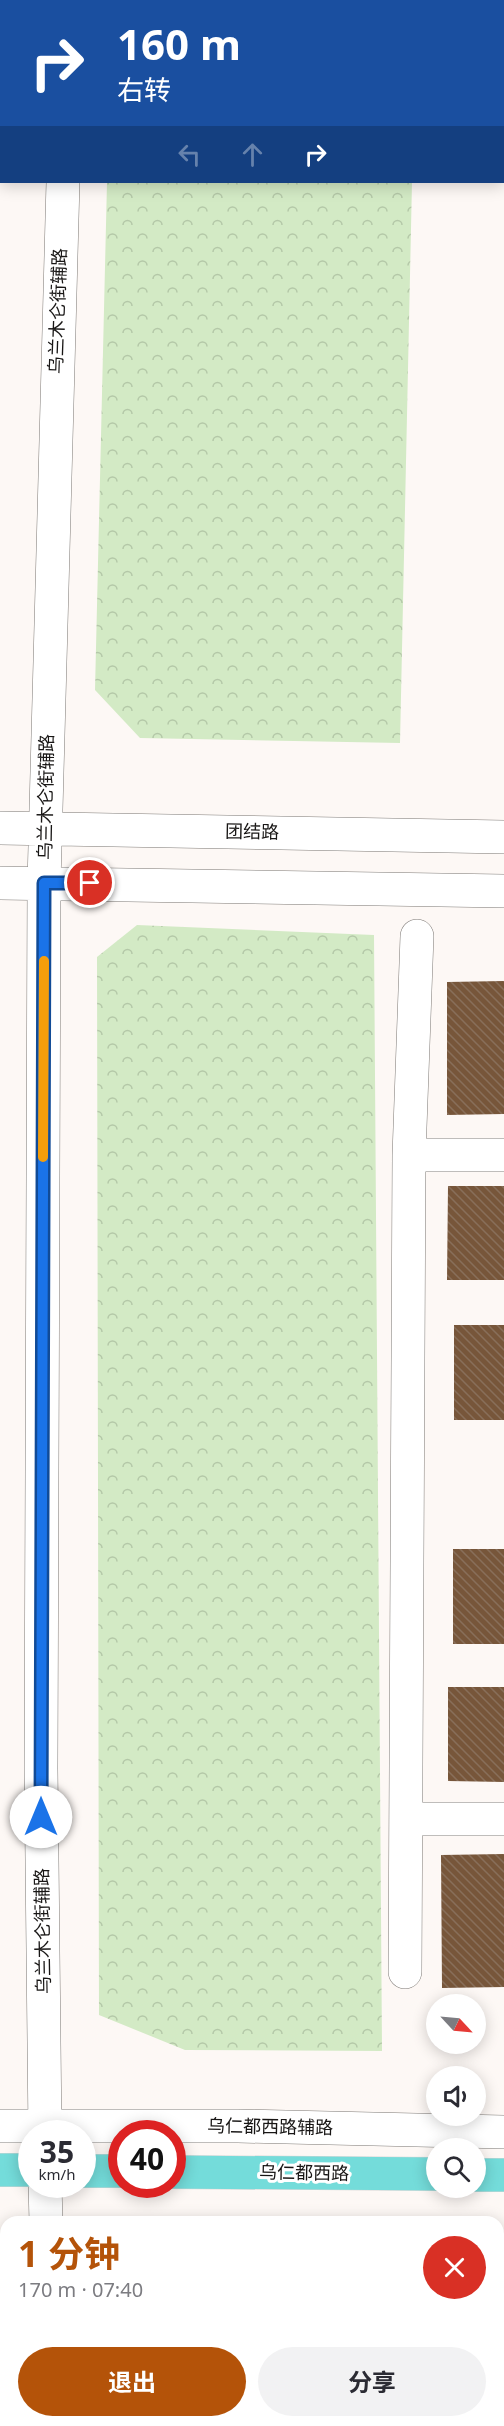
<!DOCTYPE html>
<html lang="zh">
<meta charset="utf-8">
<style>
body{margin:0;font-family:"Noto Sans","Noto Sans SC",sans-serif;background:#f2f2f3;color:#2b2b33;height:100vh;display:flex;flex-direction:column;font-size:22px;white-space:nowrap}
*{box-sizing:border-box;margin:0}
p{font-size:20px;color:#7c7c81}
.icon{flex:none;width:33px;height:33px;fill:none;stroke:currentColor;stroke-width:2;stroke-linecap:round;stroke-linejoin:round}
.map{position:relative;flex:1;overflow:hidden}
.details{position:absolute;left:0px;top:2216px;width:504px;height:212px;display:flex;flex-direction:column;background:#fff;border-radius:18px 18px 0 0;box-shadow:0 3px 15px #0003}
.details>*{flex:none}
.top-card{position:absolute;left:0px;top:0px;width:504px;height:183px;box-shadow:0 3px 15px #0003;background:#1a4fa0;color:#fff;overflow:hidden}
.needle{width:39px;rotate:116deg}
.buttons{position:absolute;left:426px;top:1994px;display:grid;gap:12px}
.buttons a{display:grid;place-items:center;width:60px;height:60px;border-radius:50%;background:#fff;box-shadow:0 3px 15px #0003;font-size:30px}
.speed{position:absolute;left:18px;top:2120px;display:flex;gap:12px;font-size:30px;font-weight:700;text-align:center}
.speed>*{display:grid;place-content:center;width:78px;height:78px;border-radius:50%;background:#fff;box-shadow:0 3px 15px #0003;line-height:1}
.speed small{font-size:15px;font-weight:400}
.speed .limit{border:9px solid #d22;background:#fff;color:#111}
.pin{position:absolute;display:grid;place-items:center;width:51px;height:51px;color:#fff;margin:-26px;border:3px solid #fff;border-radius:50%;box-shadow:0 2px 6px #0007}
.me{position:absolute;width:66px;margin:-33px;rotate:0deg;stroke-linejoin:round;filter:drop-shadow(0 0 4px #0008)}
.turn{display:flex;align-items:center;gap:21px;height:126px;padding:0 18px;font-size:27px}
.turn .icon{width:78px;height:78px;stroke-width:2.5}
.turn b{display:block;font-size:42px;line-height:51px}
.lanes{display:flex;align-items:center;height:57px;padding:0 18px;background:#0003;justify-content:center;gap:30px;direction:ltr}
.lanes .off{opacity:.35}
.round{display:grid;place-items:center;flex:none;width:63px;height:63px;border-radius:32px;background:#f2f2f3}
.overview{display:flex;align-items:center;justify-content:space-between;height:102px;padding:0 18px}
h1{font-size:36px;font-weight:700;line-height:45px;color:#b45309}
.cta{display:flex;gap:12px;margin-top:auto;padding:12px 18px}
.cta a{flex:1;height:69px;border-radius:36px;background:#b45309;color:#fff;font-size:24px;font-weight:700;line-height:69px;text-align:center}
.cta a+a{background:#f2f2f3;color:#2b2b33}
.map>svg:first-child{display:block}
.park{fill:url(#park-crowns)}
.building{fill:url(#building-back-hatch)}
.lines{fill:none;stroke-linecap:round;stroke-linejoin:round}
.minor-casing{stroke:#7e7a76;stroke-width:34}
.major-casing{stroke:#d5d5d5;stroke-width:34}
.minor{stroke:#fff;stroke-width:33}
.major{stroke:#74dcda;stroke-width:33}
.route-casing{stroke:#114b97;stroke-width:15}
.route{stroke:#1a73e8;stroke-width:10}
.slow{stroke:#f59e0b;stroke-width:10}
.labels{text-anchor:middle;stroke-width:6;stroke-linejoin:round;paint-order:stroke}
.street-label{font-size:18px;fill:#181615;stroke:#fff}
</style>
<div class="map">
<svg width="504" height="2426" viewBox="0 0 504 2426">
<defs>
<pattern id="park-crowns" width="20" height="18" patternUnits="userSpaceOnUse" patternTransform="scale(1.5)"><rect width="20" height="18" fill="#d3eac5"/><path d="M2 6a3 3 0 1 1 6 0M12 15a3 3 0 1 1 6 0" fill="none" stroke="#b4c8a8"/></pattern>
<pattern id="building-back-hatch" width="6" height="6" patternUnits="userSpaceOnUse" patternTransform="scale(1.5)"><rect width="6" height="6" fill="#77563a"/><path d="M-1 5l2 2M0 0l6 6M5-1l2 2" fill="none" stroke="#886f5a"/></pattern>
</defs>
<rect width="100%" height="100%" fill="#fdf8f5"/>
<path class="park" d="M112,0H415L112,2Z
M107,182H412L400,743L140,738L95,690Z
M137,925L374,935L382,2051L185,2050L99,2015L97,957Z"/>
<path class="building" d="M504,981V1114L447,1115V982Z
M448,1186H504V1280H447Z
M454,1325H504V1420H454Z
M453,1549H504V1644H453Z
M448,1687H504V1782L448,1781Z
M504,1854V1987L442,1988L441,1855Z"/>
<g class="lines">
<defs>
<path id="minor" d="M66,2V0
M0,828L504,837
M0,883L504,891
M409,1155H504
M406,1819H504
M405,1972L409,1155L417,936
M0,2126H238L504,2132
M45,2133L41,1769L44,883L63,182
M45,2184L46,2222
M498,2378L504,2377
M0,2384H6
M45,2426L46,2421"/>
<path id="major" d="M0,2170H32
M82,2171H122
M172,2172L436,2174
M476,2175H504
M498,2326L504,2325
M0,2333H6"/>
</defs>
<use href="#minor" class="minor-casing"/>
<use href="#major" class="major-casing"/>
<use href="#minor" class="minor"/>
<use href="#major" class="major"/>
</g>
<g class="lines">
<defs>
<path id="route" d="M41,1817L44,883H90"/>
</defs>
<use href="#route" class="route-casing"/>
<use href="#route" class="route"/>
<path class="slow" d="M43,1157L44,961"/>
</g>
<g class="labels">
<g class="street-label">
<text transform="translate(58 311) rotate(-88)" y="6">乌兰木仑街辅路</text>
<text transform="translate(46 797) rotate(-89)" y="6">乌兰木仑街辅路</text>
<text transform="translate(252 832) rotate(1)" y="6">团结路</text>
<text transform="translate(43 1931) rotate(-91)" y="6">乌兰木仑街辅路</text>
<text transform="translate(270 2127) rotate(1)" y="6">乌仁都西路辅路</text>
<text transform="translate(304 2173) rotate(1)" y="6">乌仁都西路</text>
</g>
</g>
</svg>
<div class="buttons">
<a><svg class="needle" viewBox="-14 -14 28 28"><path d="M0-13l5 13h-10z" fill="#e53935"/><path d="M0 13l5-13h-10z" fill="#7c7c81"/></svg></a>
<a><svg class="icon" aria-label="sound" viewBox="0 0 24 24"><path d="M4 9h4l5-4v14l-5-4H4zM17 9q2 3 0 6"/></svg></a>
<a><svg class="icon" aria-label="search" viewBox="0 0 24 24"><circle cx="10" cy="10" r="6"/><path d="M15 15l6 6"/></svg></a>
</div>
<div class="speed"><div>35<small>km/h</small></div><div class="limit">40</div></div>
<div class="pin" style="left:90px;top:883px;background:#d93025"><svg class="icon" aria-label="arrive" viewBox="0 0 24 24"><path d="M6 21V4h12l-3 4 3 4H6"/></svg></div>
<svg class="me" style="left:41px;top:1817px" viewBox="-20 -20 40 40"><circle r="19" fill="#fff"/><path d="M0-13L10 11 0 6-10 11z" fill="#1a73e8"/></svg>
<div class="top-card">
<div class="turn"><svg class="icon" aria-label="right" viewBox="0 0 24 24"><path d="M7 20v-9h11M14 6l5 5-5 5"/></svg><div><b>160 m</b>右转</div></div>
<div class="lanes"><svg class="icon off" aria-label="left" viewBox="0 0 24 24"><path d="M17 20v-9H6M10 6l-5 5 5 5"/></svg><svg class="icon off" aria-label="ahead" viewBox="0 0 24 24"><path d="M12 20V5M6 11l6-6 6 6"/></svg><svg class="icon" aria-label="right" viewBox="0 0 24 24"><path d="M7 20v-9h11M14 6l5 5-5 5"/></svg></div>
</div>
<section class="details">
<div class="overview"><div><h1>1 分钟</h1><p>170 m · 07:40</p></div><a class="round" style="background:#d93025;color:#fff"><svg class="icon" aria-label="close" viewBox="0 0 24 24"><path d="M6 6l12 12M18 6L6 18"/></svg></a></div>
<div class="cta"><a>退出</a><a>分享</a></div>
</section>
</div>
